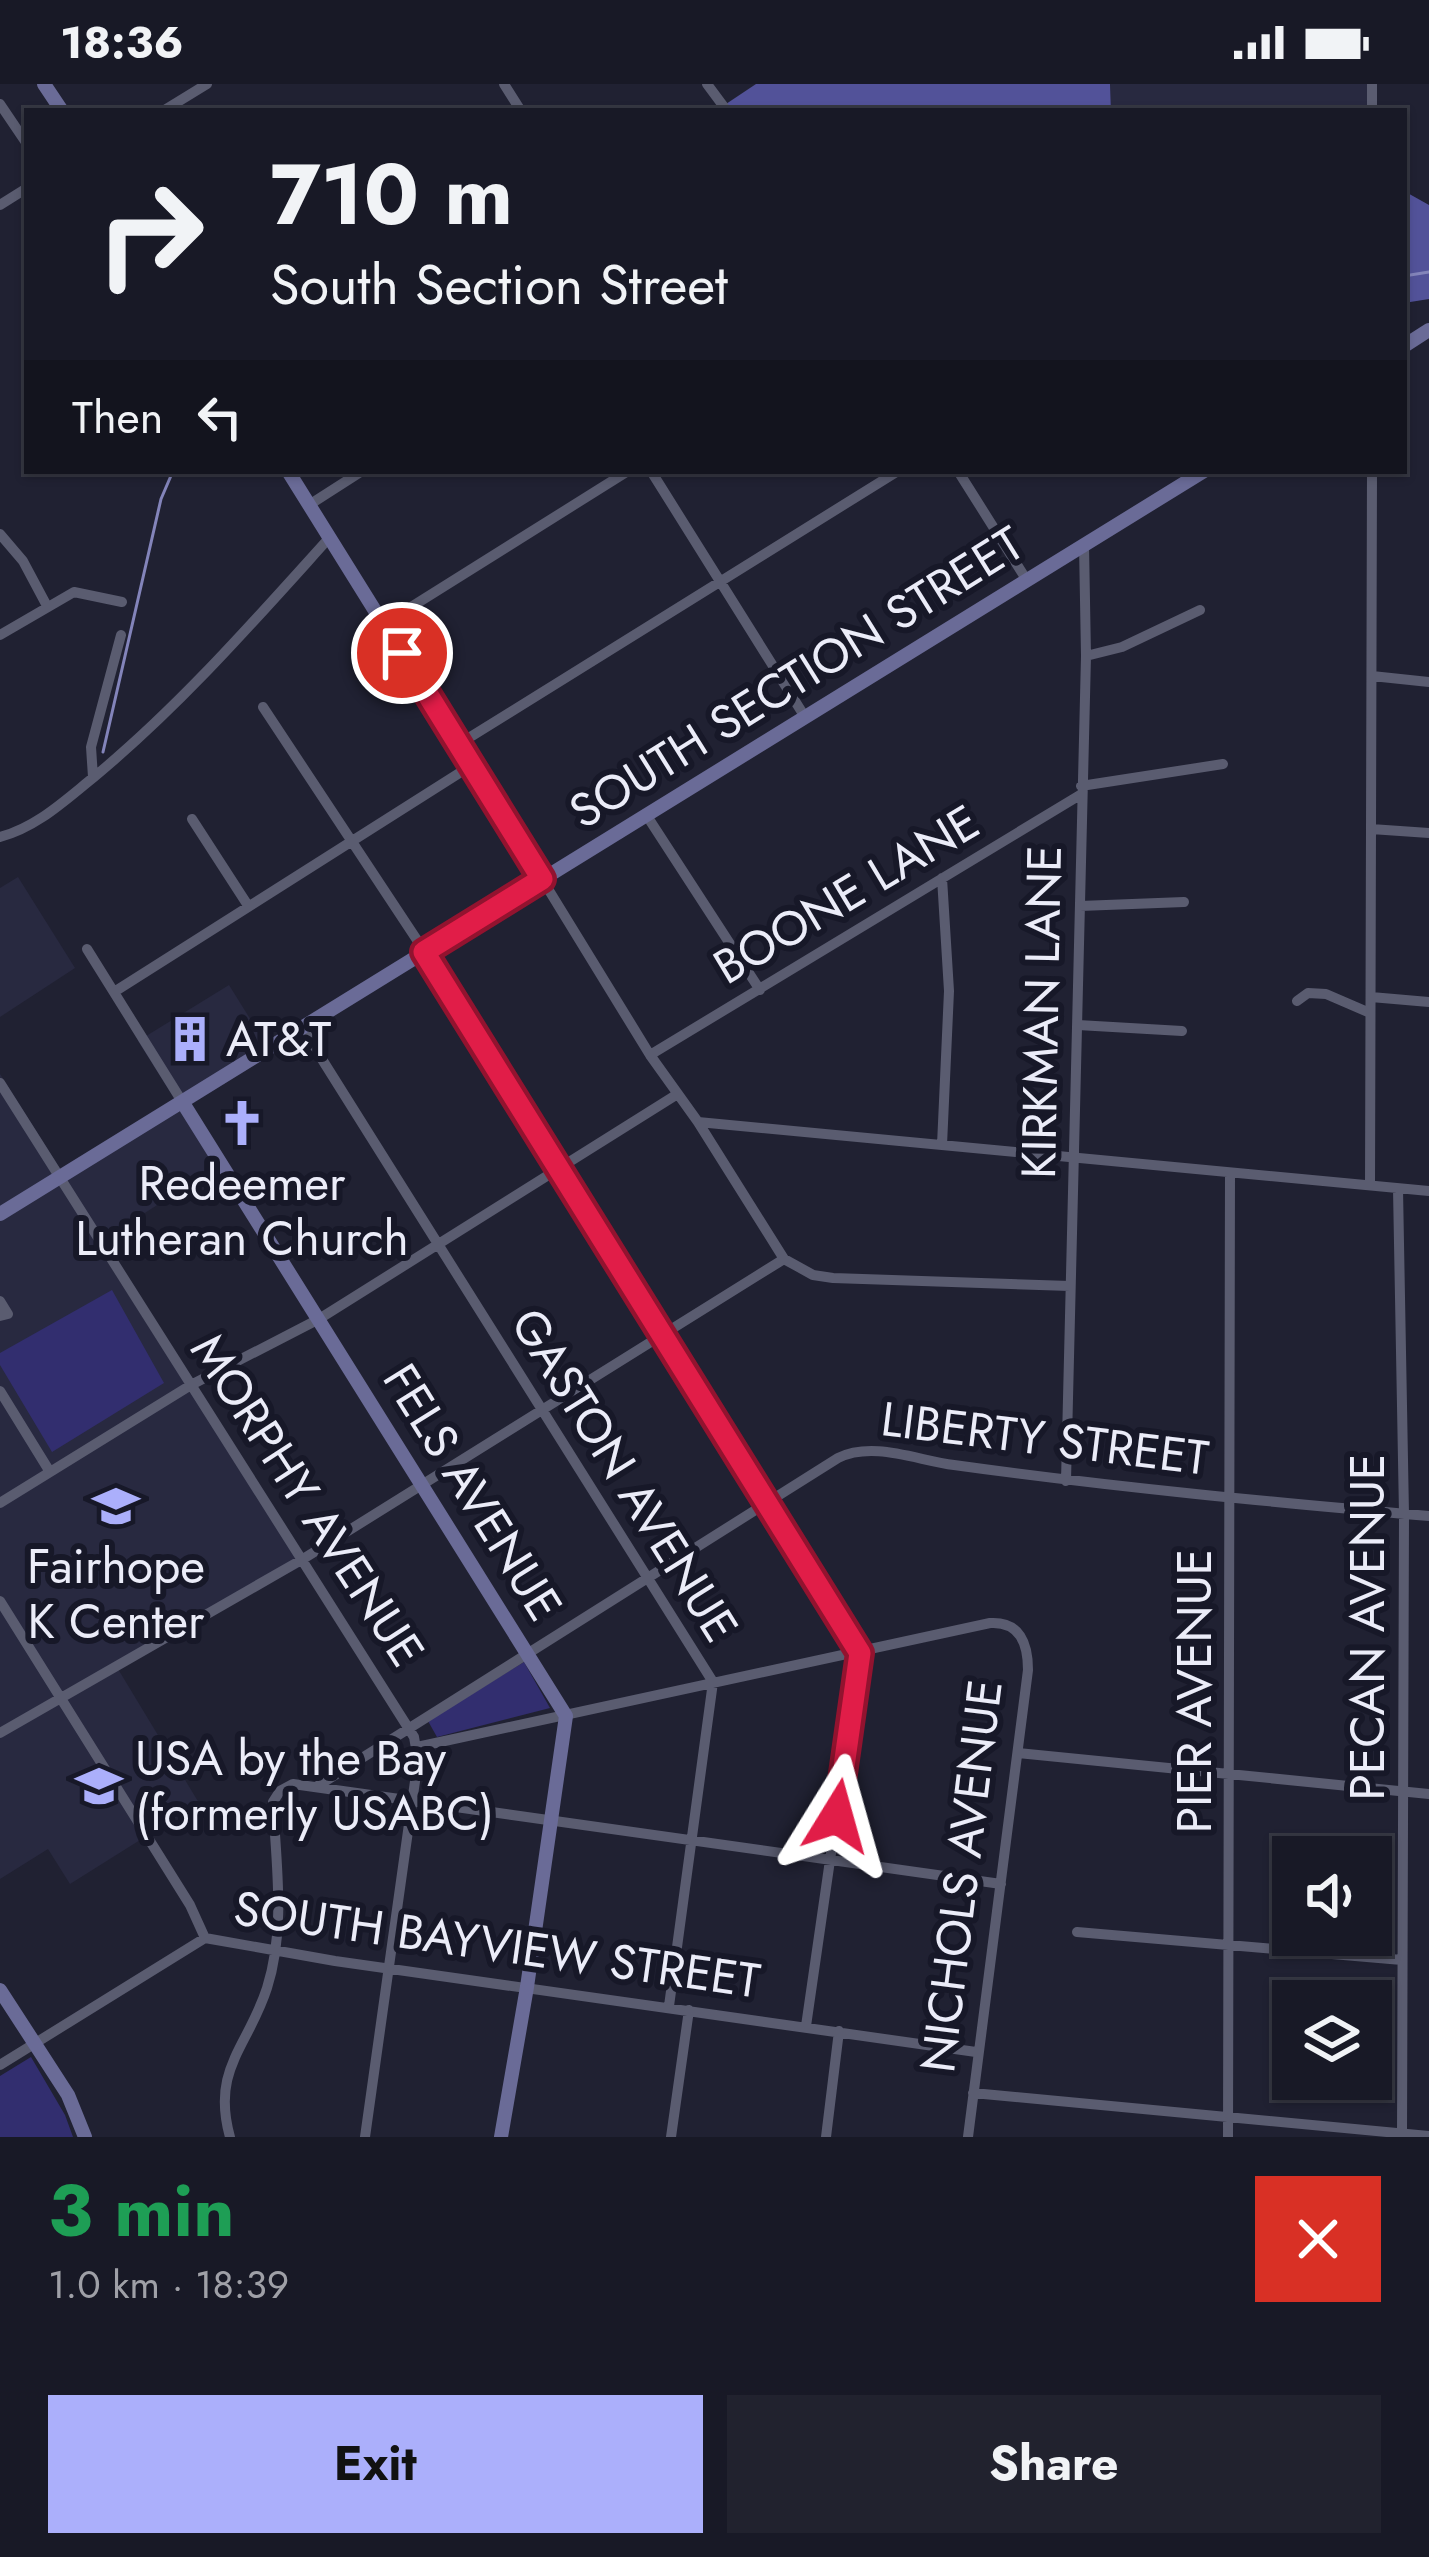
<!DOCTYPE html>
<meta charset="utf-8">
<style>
body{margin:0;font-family:Jost,sans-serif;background:#21222e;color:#f1f3f6;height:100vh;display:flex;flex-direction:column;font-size:45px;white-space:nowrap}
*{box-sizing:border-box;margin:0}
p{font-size:39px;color:#9fa0a7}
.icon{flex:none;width:66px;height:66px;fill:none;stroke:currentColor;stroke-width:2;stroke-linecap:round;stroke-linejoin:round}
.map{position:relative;height:2053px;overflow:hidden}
.panel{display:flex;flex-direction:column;background:#181926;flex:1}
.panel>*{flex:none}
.guide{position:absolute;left:24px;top:24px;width:1383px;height:366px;border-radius:0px;box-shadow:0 3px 9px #0004,0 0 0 3px #363843;background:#181926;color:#f1f3f6;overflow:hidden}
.controls{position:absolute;left:1272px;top:1752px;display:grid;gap:24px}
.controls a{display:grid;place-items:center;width:120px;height:120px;border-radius:0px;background:#181926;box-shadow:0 3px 9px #0004,0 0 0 3px #363843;font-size:60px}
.pin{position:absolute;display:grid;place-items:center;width:102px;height:102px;color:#fff;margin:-51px;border:6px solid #fff;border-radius:50%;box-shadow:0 3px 12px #0007}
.me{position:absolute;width:132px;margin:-66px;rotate:8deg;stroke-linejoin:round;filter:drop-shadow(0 0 9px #0008)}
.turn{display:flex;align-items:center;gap:42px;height:252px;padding:0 48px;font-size:54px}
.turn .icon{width:156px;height:156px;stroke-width:2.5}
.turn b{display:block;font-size:84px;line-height:102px}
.then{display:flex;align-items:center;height:114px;padding:0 48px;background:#0003;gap:24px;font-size:45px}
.round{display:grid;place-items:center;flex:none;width:126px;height:126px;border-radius:0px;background:#21222e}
.summary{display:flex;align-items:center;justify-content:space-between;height:204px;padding:0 48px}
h1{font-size:72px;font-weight:700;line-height:90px;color:#1e9e55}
.action{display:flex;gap:24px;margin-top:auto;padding:24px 48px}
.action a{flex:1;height:138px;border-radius:0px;background:#abaffb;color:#111;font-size:48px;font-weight:700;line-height:138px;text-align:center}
.action a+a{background:#21222e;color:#f1f3f6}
.status{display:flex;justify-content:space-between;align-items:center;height:84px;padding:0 60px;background:#181926;direction:ltr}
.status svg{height:33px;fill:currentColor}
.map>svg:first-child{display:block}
.built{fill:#282940}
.green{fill:#322e6f}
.forest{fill:#525299}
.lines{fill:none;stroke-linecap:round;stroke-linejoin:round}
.stream{stroke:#8384ba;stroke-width:3}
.street{stroke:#5a5c70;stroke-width:10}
.secondary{stroke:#6a6b97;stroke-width:14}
.route-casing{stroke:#92132f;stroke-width:30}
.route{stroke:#e11d48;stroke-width:21}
.labels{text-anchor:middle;stroke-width:12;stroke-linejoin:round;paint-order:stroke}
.street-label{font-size:48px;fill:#ebecf8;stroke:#171828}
.poi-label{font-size:48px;fill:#ebecf8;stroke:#171828;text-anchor:start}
</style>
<div class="status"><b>18:36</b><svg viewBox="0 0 49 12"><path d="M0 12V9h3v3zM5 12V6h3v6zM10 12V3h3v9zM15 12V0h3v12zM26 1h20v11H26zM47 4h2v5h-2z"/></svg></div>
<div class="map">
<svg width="1429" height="2053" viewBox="0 0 1429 2053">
<rect width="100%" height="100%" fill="#202132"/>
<path class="built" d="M1110,0H1367V27H1111Z
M18,793L75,884L0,933V804Z
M229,901L272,970L181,1027L217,1083L96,1160L302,1482L180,1546L118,1585L199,1719L70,1800L48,1765L0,1795V990L61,1086L175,1016L138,957Z"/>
<path class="green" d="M112,1206L164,1299L52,1368L0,1281V1269Z
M524,1578L550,1624L437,1653L428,1637Z
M31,1973L65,2031L73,2053H0V1992Z"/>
<path class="forest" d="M756,0H1110L1111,27L717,26Z
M1404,107L1429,121V215L1404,219Z"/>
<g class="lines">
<path class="stream" d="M1404,192L1429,188
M103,668L161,415L173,387"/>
<path class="street" d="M504,0L521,27
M707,0L727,27
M1372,0V27
M0,20L27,60
M163,27L207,0
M0,121L27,104
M651,387L805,633
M958,387L1026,495
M309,421L362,387
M0,450L23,477L47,522
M384,540L628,387
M0,551L74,508L122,518
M1086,572L1122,563L1200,526
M1372,592L1429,598
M263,623L419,859L860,1569L806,1942
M459,660L898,387
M93,693L91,663L121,551
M1081,702L1223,680
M647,732L760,906
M192,735L247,820
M1371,745L1429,749
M0,753C37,743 64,717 94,693C180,622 255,536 330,453
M542,795L650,971L698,1038L784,1175L813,1191L833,1194L1070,1202
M1080,822L1184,818
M87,865L183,1019
M114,908L472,681
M1371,913L1429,918
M1297,917L1308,909L1326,910L1370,929
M1078,941L1182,947
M303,945L713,1598L669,1922
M650,971L1080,711
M0,999L414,1653L418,1676L365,2053
M698,1038L1429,1107
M942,1061L949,907L942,794
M1370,1100L1372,387
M1398,1105L1404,1430L1402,2053
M0,1217L8,1230L0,1232
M0,1307L50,1388
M1066,1397L1086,572L1084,461
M0,1419L191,1301L319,1235L676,1011
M0,1517L190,1821L205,1854
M0,1649L303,1475L784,1175
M417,1663L990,1539C1020,1537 1028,1560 1028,1586L968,2053
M1018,1669L1429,1710
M316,1703L838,1374C873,1357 916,1376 954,1381C1112,1403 1270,1418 1429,1432
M1077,1848L1402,1876
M0,1981L205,1854L335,1877L976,1968
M973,2009L1429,2052
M230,2053C211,1985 248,1963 267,1904C286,1844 276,1780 273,1718L280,1707L293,1700L1001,1800
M671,2053L689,1926
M826,2053L839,1947
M1228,2053L1230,1089"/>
<path class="secondary" d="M44,0L62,27
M1404,262L1429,246
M288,387L542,795
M183,1019L566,1632L527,1903L501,2053
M0,1130L1204,387
M0,1906L68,2011L85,2053"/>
</g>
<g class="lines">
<defs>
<path id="route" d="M402,569L542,795L424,868L860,1569L837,1732"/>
</defs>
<use href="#route" class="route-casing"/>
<use href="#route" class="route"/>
</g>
<defs>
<symbol id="building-bare" viewBox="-9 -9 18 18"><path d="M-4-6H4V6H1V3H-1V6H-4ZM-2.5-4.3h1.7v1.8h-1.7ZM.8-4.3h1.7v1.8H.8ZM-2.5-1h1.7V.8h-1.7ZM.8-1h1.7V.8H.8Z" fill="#abaffb" stroke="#171828" stroke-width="2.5" paint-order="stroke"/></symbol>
<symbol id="church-bare" viewBox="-9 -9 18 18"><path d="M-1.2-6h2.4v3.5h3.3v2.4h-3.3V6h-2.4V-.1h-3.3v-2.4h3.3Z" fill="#abaffb" stroke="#171828" stroke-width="2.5" paint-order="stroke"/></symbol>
<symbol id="school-bare" viewBox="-9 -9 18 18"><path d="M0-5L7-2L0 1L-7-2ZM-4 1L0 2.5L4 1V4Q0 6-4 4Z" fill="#abaffb" stroke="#171828" stroke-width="2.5" paint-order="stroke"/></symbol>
<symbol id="university-bare" viewBox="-9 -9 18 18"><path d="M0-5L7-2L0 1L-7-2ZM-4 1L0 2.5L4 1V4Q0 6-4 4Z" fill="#abaffb" stroke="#171828" stroke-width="2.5" paint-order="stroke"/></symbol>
</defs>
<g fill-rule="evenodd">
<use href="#building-bare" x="157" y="922" width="66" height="66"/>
<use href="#church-bare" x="209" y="1006" width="66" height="66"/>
<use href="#school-bare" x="83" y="1389" width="66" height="66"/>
<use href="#university-bare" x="66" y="1669" width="66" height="66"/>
</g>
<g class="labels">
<g class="street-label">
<text transform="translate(796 593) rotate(-32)" y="17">SOUTH SECTION STREET</text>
<text transform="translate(846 810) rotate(-31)" y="17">BOONE LANE</text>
<text transform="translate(1041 928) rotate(-89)" y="17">KIRKMAN LANE</text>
<text transform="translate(1045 1354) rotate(7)" y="17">LIBERTY STREET</text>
<text transform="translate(625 1391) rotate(58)" y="17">GASTON AVENUE</text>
<text transform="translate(473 1408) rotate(58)" y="17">FELS AVENUE</text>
<text transform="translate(308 1416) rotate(57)" y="17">MORPHY AVENUE</text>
<text transform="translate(1367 1543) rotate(-90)" y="17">PECAN AVENUE</text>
<text transform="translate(1194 1607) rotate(-90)" y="17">PIER AVENUE</text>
<text transform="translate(961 1792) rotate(-83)" y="17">NICHOLS AVENUE</text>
<text transform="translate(497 1860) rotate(8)" y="17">SOUTH BAYVIEW STREET</text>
</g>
<g class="poi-label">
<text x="226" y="972">AT&amp;T</text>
<text x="242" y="1116" text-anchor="middle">Redeemer<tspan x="242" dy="55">Lutheran Church</tspan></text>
<text x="116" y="1499" text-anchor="middle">Fairhope<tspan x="116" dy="55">K Center</tspan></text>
<text x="135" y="1691">USA by the Bay<tspan x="135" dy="55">(formerly USABC)</tspan></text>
</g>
</g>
</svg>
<div class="controls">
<a><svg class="icon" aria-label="sound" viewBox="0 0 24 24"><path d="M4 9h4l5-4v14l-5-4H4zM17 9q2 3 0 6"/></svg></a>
<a><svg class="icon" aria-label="layers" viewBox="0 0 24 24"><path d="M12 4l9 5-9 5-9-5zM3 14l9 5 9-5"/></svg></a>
</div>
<div class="pin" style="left:402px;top:569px;background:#d93025"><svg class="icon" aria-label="arrive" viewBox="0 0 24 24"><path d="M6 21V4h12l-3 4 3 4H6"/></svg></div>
<svg class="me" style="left:837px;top:1732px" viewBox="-20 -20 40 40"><path d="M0-17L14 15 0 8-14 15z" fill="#e11d48" stroke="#fff" stroke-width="4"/></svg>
<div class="guide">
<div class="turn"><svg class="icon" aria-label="right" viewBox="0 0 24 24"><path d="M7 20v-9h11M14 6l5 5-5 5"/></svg><div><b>710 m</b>South Section Street</div></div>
<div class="then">Then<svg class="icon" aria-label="left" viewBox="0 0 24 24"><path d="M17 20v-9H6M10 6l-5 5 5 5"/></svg></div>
</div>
</div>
<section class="panel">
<div class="summary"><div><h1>3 min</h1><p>1.0 km · 18:39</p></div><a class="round" style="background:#d93025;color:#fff"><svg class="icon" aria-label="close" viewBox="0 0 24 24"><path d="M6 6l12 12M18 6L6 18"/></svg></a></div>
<div class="action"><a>Exit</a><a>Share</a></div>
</section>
